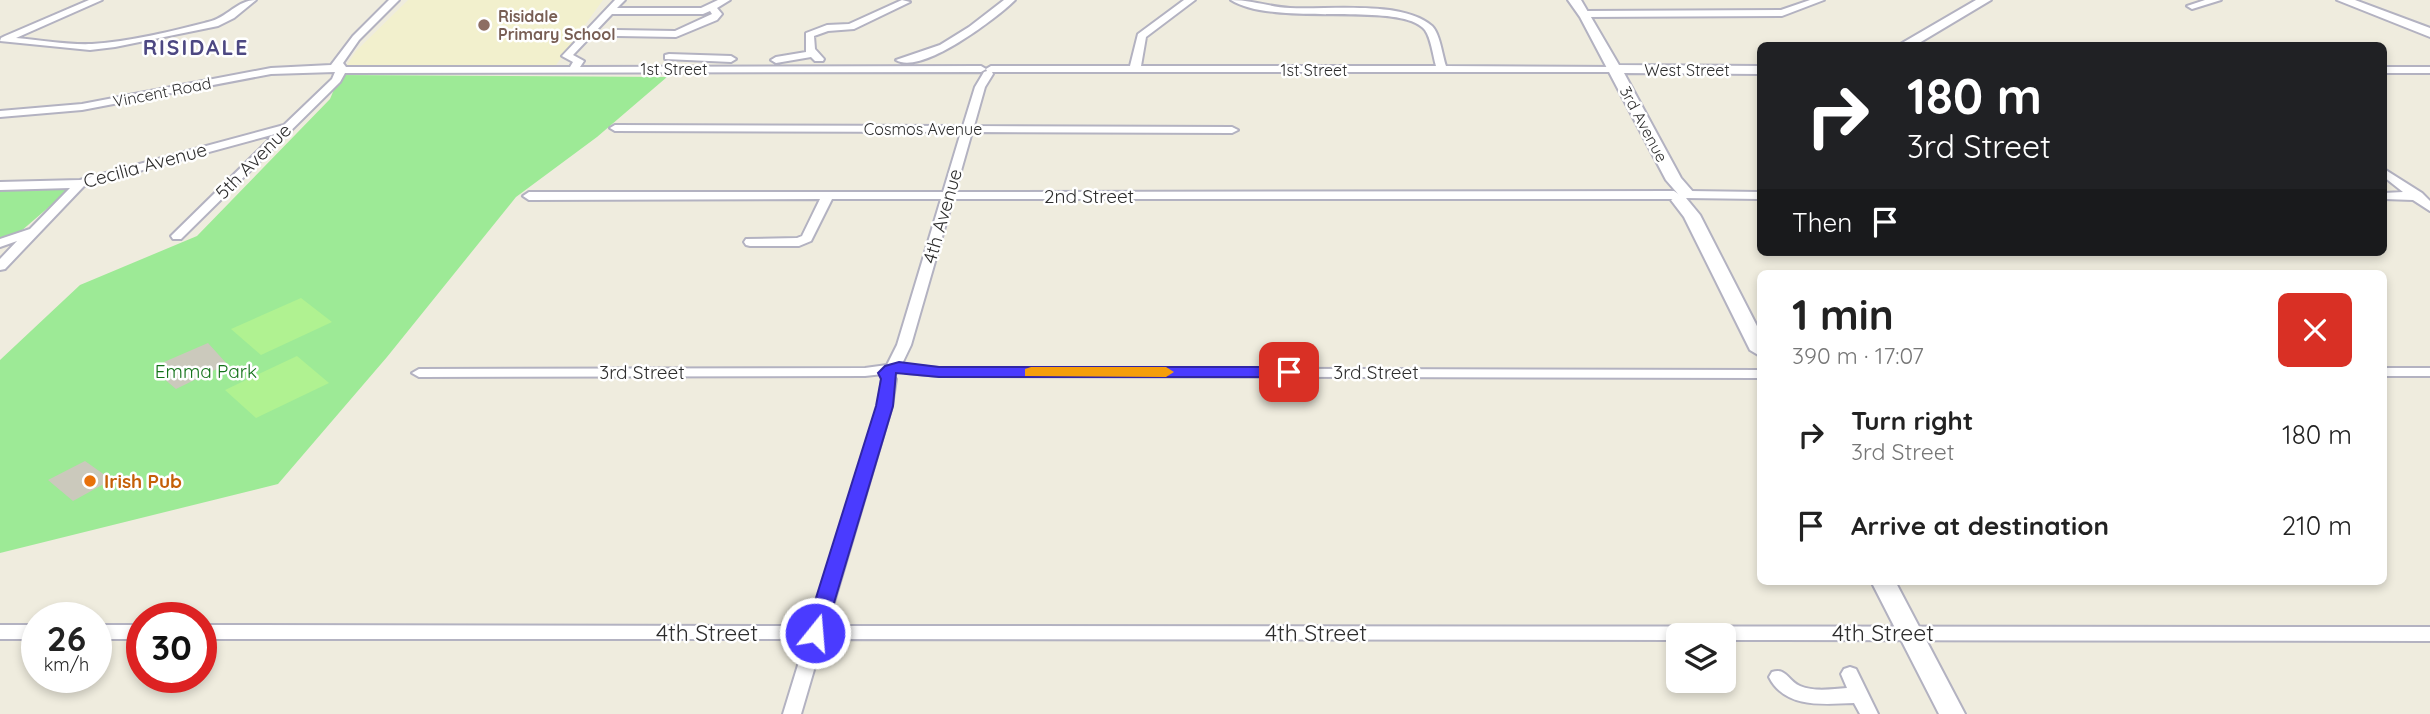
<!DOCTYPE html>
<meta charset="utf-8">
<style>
body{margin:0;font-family:Quicksand,sans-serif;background:#f6f6f6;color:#222;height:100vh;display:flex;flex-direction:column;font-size:26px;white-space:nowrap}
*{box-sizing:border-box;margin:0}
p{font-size:23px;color:#767676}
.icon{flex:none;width:38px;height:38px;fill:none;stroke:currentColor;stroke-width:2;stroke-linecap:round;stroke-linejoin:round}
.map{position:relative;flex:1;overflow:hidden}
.drawer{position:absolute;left:1757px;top:270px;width:630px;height:315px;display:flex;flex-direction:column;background:#fff;border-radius:10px;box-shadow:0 4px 10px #0003}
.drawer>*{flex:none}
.banner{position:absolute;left:1757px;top:42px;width:630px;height:214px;border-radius:10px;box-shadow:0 4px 10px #0003;background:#202124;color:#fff;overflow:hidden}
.fabs{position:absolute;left:1666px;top:623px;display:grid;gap:14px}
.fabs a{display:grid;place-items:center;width:70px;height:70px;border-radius:10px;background:#fff;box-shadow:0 4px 10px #0003;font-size:35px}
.speed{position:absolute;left:21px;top:602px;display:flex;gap:14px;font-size:35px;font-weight:700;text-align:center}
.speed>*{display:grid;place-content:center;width:91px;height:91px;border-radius:50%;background:#fff;box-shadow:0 4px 10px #0003;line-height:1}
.speed small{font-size:18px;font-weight:400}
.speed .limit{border:10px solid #d22;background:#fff;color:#111}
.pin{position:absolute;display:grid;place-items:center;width:60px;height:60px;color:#fff;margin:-30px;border-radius:14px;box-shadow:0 4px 10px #0006}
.me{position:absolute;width:77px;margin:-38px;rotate:17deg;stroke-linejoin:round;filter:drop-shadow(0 0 5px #0008)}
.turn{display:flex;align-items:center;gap:24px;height:147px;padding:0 35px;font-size:32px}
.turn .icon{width:91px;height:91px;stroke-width:2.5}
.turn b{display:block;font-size:49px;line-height:60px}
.then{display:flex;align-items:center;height:66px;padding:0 35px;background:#0003;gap:14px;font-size:26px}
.round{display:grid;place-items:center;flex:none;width:74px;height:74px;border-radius:10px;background:#f6f6f6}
.head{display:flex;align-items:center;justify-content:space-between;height:119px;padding:0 35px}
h1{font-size:42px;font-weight:800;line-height:52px}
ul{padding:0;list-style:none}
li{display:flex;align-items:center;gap:21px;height:91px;padding:0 35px}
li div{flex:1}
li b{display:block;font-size:26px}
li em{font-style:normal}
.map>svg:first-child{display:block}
.education{fill:#f2f0cd}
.green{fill:#9dea96}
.pitch{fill:#b0f291}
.building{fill:#cbc9bc}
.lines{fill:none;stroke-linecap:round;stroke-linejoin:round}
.street-casing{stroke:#b3b2c1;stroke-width:4}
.secondary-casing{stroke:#b3b2c1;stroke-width:4}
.street{fill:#fff;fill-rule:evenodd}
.secondary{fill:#fff;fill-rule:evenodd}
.route{fill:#4a3bff;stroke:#3026a6;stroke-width:2}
.slow{fill:#f59e0b}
.education-dot{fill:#8d6e63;stroke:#fff;stroke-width:2.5}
.food-dot{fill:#e8710a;stroke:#fff;stroke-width:2.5}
.labels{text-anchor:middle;stroke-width:5;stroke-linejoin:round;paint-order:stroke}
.far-education-label{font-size:16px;font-weight:bold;fill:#785e54;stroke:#fff;text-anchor:start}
.far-street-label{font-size:16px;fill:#2d2d2d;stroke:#fff}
.street-label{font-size:19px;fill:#2d2d2d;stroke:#fff}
.park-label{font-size:19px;fill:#147219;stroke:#fff}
.food-label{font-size:19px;font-weight:bold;fill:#c56008;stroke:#fff;text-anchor:start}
.far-district-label{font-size:21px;font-weight:bold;letter-spacing:2px;fill:#4d4882;stroke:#fff}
.near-street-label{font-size:23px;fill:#2d2d2d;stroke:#fff}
</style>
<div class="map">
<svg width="2430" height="714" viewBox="0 0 2430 714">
<rect width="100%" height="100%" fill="#efecde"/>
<path class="education" d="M408,0H603L556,65H347L356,51Z"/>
<path class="green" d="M340,75L667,77L597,137L516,197L387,357L278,484L0,553V360L80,285L197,236L330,99Z
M71,188L13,238L0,242V190Z"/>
<path class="pitch" d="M301,298L332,322L261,355L231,329Z
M297,356L329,383L256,418L225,390Z"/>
<path class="building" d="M208,343L227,364L176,389L156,372L169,367L164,362Z
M85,461L116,483L107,488L102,485L73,501L48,480Z"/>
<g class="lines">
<defs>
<path id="street" d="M89,0H102L16,38C41,40 67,45 92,44C129,42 172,31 208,22C227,18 237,0 256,0L234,18L218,26L115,47L90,50L0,41L1,38L5,36Z
M389,0H399L359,40L343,63L346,67H570L573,62L562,56L615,0H625L617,8H701L718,0H730L717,8L722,14L717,20L676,37L617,36L612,33L617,30L675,31L712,14L710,11L703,14H612L573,55L584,61L580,67L981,66L986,69L991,66H1130L1138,34L1184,0H1195L1146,37L1141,66H1436C1433,56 1431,38 1425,30C1401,0 1275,28 1231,0C1252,0 1270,7 1290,8C1329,10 1402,0 1432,26C1440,34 1442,54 1446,66L1618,67L1619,69L1614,72H992L993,74L985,87L974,126L1232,127L1238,130L1232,133L972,132L955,192L1674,191L1680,195L1674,199H953L911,345L900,368L906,365L939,368L1760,370V378L939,376L906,373L899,369L892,373L865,376L419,377L412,373L419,369L865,368L887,365L897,345L941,199H832L811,241L799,246H750L746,245L744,242L746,239L797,238L802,236L820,199L529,200L523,196L529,192H943L961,132L615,131L610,128L615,125L963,126L975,87L984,72L987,71L986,69L981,72L345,73L340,82L181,239H173L171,236L275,134L84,186L5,269L0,270V259L17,241L0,247V239L30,229L70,188L0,190V182L80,180L284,125L332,79L335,72L271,74L82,110L0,117V111L82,104L271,68L331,65L353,36Z
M902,0L910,2L854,29L828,31L814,36L815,49L824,59L823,61H815L811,57L776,63L771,60L776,57L806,52V33L827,25L849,24Z
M1004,0H1015C997,18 921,76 896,60L940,45L969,27Z
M1810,0H1824L1782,16L1585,17L1580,14L1585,11L1781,10Z
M2205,0H2221L2192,9L2187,6Z
M669,54L731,56L736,59L731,62L665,59V55Z
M2384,67H2430V73H2384Z
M2384,169L2422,193L2430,201V211L2413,200L2384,199V193L2403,192L2384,177Z
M1689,191L1760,192V199L1685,198L1683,195Z
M2384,368H2430V376H2384Z
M889,375L896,379L892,406L827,626L2430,627V641L1724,640V635H1678V640L823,639L801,714H783L806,639H201V625L810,626L878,406L882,379Z
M0,625H37V639H0Z
M96,625H142V639H96Z
M1850,667L1856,669L1878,714H1860L1854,703C1824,704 1785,709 1769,677L1772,672C1786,667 1788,681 1800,686C1814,692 1833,689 1847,688L1841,674L1844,669Z"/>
<path id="secondary" d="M1568,0H1581L1619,65L1760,66V74L1624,73L1681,178L1694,193L1686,198L1700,215L1760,332V356L1750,350L1684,217L1671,200L1679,195L1666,180L1580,17Z
M1976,0H1991L1914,46H1897Z
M2337,0H2355L2430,28V37Z
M1871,581H1895L1965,714H1939Z"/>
</defs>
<use href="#street" class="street-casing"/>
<use href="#secondary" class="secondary-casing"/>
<use href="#street" class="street"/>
<use href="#secondary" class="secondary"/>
</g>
<path class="route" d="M899,362L939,367H1289L1297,372L1289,377H939L896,373L893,406L825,633L822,639H808L805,633L876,406L881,379L878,373L885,366Z"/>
<path class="slow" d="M1031,367H1166L1174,372L1166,377L1025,376V369Z"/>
<circle class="education-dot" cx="484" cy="25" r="7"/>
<circle class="food-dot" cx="90" cy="481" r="7"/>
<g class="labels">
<g class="far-education-label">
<text x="498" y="22">Risidale<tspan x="498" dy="18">Primary School</tspan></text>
</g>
<g class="far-street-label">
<text x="674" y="75">1st Street</text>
<text x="1314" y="76">1st Street</text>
<text x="1687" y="76">West Street</text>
<text transform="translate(162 92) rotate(-11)" y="6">Vincent Road</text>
<text transform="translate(1644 124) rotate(62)" y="6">3rd Avenue</text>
<text x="923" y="135">Cosmos Avenue</text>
</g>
<g class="street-label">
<text transform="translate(253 161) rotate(-45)" y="7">5th Avenue</text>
<text transform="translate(145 165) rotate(-15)" y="7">Cecilia Avenue</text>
<text x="1089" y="203">2nd Street</text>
<text transform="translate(942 216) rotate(-74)" y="7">4th Avenue</text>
<text x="642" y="379">3rd Street</text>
<text x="1376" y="379">3rd Street</text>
</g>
<g class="park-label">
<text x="206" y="378">Emma Park</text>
</g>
<g class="food-label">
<text x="104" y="488">Irish Pub</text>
</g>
<g class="far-district-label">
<text x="196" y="55">RISIDALE</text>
</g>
<g class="near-street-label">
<text x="707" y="641">4th Street</text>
<text x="1316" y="641">4th Street</text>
<text x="1883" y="641">4th Street</text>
</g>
</g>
</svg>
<div class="fabs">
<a><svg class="icon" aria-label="layers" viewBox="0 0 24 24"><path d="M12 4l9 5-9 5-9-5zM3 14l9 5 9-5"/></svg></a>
</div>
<div class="speed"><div>26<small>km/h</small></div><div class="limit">30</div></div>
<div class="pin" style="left:1289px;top:372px;background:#d93025"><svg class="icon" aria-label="arrive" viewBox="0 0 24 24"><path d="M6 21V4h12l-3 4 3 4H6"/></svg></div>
<svg class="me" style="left:815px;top:633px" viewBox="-20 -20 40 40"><circle r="17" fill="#4a3bff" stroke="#fff" stroke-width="3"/><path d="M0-11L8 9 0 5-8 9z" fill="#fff"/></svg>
<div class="banner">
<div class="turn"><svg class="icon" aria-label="right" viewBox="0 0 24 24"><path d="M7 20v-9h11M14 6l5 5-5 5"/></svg><div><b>180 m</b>3rd Street</div></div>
<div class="then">Then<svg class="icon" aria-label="arrive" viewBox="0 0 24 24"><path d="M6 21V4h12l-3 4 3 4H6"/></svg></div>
</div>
<section class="drawer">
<div class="head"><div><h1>1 min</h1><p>390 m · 17:07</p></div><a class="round" style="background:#d93025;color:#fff"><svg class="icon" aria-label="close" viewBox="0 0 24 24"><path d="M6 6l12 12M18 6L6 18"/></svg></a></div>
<ul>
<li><svg class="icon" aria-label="right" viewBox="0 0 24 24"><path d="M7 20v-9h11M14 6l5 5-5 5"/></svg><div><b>Turn right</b><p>3rd Street</p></div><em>180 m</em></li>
<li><svg class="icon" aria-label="arrive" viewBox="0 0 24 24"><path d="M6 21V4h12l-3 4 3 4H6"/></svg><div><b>Arrive at destination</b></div><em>210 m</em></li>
</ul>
</section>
</div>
